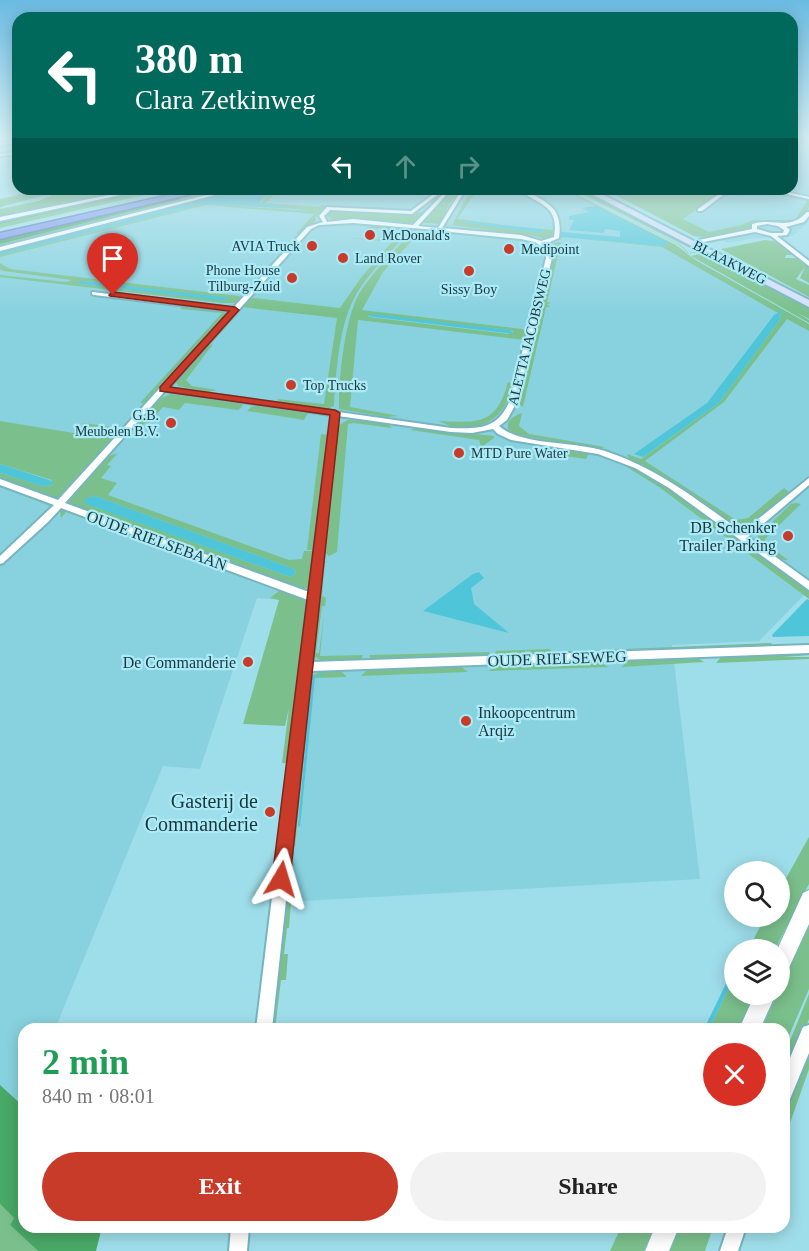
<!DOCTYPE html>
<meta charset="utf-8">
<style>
body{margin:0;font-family:Georgia,serif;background:#f2f2f2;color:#222;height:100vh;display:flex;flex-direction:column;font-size:22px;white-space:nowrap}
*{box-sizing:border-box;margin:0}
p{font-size:20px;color:#767676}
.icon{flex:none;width:33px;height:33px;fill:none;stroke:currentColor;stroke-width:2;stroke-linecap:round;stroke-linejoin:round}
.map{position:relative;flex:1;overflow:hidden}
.panel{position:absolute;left:18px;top:1023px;width:772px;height:210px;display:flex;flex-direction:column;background:#fff;border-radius:18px;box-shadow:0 3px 15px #0003}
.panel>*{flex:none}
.guide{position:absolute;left:12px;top:12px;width:786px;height:183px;border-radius:18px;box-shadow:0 3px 15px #0003;background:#00695c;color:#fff;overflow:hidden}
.fabs{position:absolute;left:724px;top:861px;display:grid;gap:12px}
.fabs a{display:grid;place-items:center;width:66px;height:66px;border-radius:50%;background:#fff;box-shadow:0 3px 15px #0003;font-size:30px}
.pin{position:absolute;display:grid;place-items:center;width:51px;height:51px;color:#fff;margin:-62px -26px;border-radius:50% 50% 50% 0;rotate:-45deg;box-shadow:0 0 6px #0007}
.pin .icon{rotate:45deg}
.me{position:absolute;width:66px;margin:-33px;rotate:7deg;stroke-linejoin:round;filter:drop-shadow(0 0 4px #0008)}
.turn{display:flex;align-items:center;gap:21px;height:126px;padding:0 24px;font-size:27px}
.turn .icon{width:78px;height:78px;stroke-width:2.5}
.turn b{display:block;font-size:42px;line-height:51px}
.lanes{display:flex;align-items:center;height:57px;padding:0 24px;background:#0003;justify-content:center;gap:30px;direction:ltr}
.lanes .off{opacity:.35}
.round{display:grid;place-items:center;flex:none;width:63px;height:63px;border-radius:32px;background:#f2f2f2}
.head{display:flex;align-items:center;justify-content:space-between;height:102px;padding:0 24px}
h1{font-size:36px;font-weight:700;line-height:45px;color:#1e9e55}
.cta{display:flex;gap:12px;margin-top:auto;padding:12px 24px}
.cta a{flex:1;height:69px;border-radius:36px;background:#c73b28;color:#fff;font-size:24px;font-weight:700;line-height:69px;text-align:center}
.cta a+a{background:#f2f2f2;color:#222}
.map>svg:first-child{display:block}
.built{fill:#88d2df}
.green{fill:#7bc08c;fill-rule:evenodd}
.forest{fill:#49a966}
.water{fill:#4fc5d9}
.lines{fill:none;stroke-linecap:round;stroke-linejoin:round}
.minor-casing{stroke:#76b4c0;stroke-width:4}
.tertiary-casing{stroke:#76b4c0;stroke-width:2}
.secondary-casing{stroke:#76b4c0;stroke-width:4}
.motorway-casing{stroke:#5c74af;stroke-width:3}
.minor{fill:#fff;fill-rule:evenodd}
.tertiary{fill:#fff;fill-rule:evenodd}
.secondary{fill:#d8e0fa;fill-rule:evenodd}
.motorway{fill:#7e96ee;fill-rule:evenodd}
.route{fill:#c73b28;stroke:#81261a;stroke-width:1.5}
.poi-dot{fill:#c73b28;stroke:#abebf7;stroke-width:2}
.labels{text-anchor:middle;stroke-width:4.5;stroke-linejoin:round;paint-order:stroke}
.far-poi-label{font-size:14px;fill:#1c363b;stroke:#abebf7;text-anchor:start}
.far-street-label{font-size:14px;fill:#1c363b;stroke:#abebf7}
.poi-label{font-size:16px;fill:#1c363b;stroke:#abebf7;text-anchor:end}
.street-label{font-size:16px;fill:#1c363b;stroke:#abebf7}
.near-poi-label{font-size:20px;fill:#1c363b;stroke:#abebf7;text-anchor:end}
</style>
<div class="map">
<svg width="809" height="1251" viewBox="0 0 809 1251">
<rect width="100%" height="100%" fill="#9edeea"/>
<path class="built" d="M792,138H809V219L807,224L792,236L749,239L728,243L623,189H792Z
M258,189H564L671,243L684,253L809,325V590L759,641L672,645L700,879L286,902L320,603L257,598L200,769L163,766L55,1029H24V1105L11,1136L0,1126V254Z"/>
<path class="green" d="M46,189L49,190L144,189L0,218V209L39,201L61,191L0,207V199Z
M148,189H171L0,228V224L134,194V192L0,219Z
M216,189H234L0,248L154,209L0,246V244L181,199L0,238Z
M274,189H279L266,203L320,207L322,205L326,206L316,217L315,222L306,227L309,224L301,233L296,234L314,214L206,205L0,257V255L203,204L313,211L260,204Z
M445,189L419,220L411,225L333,219L324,215L327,211L336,209L407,215L422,212L434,201L432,199Z
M450,189H461L449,204L441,222L439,224L421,222Z
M471,189H478L457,219L506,225L461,222L544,232L542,229L555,230L554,236L548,240L535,236L452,225Z
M563,189H565L676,245L697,261L809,324V331L787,319L724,402L645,461L736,520L748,518L784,488L789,492L753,523H733L724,520L666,478L629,459L627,454L641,459L719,403L781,318L779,315L783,312L778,313L662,247L562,237L560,240L561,237L662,246L669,244Z
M568,189L679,244L689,253L696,251L572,189H584L694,248L705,251L688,253L678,244Z
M604,189H725L683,219L709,232L741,225L753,220H795L807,201L757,189L809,199V207L801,220L782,224L757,222L748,230L709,238L694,236Z
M376,226L410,230H404L408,233C391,252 370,271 357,293C339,322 336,372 334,406L329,408L281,403L277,399L324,404L337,318L242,307L248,299L254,298L340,308L360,279L392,242L348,238L392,240L400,230L365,228Z
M413,230L502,238L420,232L383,272L362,310L522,329L527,332L525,340L358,320L350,407L399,416L387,417L339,409C338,381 345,318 359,294C373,271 395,251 413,230ZM368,315L510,330L514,332L508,334L369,317Z
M765,240L774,241L795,255H786L785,258H799L809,266V283L800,278L805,267L796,279L809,285V297L721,249Z
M561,242L547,302L551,303L547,304L550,307H546L523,407L517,403L553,258L557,254L554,243Z
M707,252L809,306V319L796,312L809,320V323L691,256Z
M0,263L10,269L239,296L241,299L234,303H222L0,277V275L66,282L72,280L3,271L0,269ZM80,281H86L229,300L81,284Z
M183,306L221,310L226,314L148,402L140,403L222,313L180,309Z
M213,344L186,380L192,386L217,390L208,392L178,386L176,382L178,378L206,346Z
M508,382L513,385C505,416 484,434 450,426C445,424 443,422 437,421C477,422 496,427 508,382Z
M171,394L240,402L243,406L238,410L185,403L179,410L163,407L149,423H145L141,427L138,423L160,399Z
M258,405L308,413L304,420L247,411L251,407Z
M522,413L519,426L529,434L605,447L598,449L514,434L508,429C506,420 515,415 522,413Z
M348,420L387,423L392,428L353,423L348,424L337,552L329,556L323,551L337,426Z
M0,421L74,433L84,423L118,428L120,432L110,433L107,436L114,439L60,498L46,497L0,480V473L42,486L54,485L51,484L52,480L0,464Z
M418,428L494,436V438L483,446L485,460L479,440L410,430Z
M321,434L329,435L316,550H307Z
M537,445L590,452L586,459L536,452Z
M118,453L107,465L111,466L101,478L117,483L108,495L289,560L302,559L304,551H316L310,587L300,590L73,506L68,501L109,456ZM95,496L294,569L296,573L290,577L87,504L86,499Z
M630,465L659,481L809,591V599L659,487L625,466L617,468Z
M795,503L801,504L765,539L767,544L788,560C776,562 758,547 758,535L791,504Z
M60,510L70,511L248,577L249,580L66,512L61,518Z
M328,561L325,563L322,596L326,598L325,606H322L316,653H319L324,613L320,656L363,655L361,661L324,662L311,655L322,563Z
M280,590L303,598L309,606L290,763H282L289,708L285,726L243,724L279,600L270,598Z
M771,643L773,647L531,655L530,651H525V655L498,656L495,651L549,649L553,652Z
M490,652L488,656L372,660L369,655Z
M809,653V655L783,657H809V659L716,663L722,656Z
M696,657L704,662L622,667L629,659Z
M598,660L608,667L489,671L497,664Z
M459,665L468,672L361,676L369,668Z
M339,669L347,677L317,678L314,707L317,675L311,685L295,847L291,844L309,677L322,671Z
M809,837V884L775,949L748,950L765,917L780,916V889Z
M294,862L289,928H287L284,954H288L286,980H281L275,1029H271L288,865Z
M809,926V989L785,1045L784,1029H761L777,995L780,994V988Z
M735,976V994L754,995L738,1029H709Z
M809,994V1019L785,1081V1053Z
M809,1042V1069L785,1137V1108Z
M0,1204L14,1218L10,1225L38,1251H0Z
M621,1227H654L644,1251H610Z
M679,1227H713L705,1251H670Z"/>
<path class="forest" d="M134,192L135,194L0,224V221Z
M179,198L182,199L0,244V240Z
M0,1085L24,1107V1227H102L96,1251H38L10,1225L14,1218L0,1204Z"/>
<path class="water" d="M247,189H274L259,203L261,204L313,210L203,204L0,255V252L174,206Z
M597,206L667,242L668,245L662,246L561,237L560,230L562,232L620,237V231L605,229L604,233L569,230L574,220H569V216L589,212L582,208Z
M474,222L542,229L544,231L542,233L460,223Z
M80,281H86L230,298L224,301L81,284L78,283Z
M781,311H784L779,315L781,318L719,403L643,457L634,454L707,403L774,315Z
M373,314L510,330L514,334L367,316Z
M0,464L52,481L51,484L55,485L42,486L0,473Z
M95,496L294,569L296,573L290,577L86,504L84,499Z
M479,572L484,578L471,588L474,604L509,633L423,611L473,574Z
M807,599L809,600V636L773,637L772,635Z
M323,674V676L315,678L300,827L298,826L311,685L313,677Z
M735,965V976L709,1029H704Z"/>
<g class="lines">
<defs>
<path id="minor" d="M18,141V143L0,145V143Z
M18,152V154L0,156V154Z
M139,189H148L0,221V217Z
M230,189H238L0,251V247Z
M440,189H445L412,214L330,210L324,216L327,222L353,219L413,225L445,192L447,194L418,226L438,228L462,189H466L442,228L521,235L541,241L554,237C559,207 543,206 522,192L526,191C549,203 563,209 559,238L545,244L552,249V258L518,400L507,420L499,426C522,446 575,441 605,451C659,469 696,499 742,532L809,478V485L748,537L809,581V590L669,488L635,468L598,454L511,440L498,434L493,429L472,433L451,432L338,416L312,662L809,645V653L311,671L272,1029H256L308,600L61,508L48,522L3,563L0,564V556L54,505L0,485V479L58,500L230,311L94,295L92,294V292L233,308L307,227L323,222L319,216L327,207L411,211ZM353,223L436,230L438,233L441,231L521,239L535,242L546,250V258L510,400C498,429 480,429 451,428L169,388L311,229L319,225ZM165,391L331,415L309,592L65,503Z
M726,189H731L702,211H698V209Z
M764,189H773L809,197V199Z
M807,212H809V216L804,222L786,227L790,230L787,235L777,236L809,261V266L771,236L755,232L703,242L696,247L693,245L699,240L752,229V224C775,217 789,232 807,212ZM767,224L778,226L784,230L783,233H771L757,229V226Z
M809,1025V1053L790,1099L784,1101V1072L803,1027Z
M231,1227H249L247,1251H229Z
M728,1227H746L738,1251H720Z"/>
<path id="tertiary" d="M809,890V924L787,972L780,975V950H777L803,893Z
M755,994H776L760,1029H739Z
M655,1227H679L669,1251H645Z"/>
<path id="secondary" d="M582,189H592L809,300V307Z"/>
<path id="motorway" d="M196,189H213L0,239V233Z"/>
</defs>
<use href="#minor" class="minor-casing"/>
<use href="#tertiary" class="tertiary-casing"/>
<use href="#secondary" class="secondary-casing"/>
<use href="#motorway" class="motorway-casing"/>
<use href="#minor" class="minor"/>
<use href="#tertiary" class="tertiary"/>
<use href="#secondary" class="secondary"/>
<use href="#motorway" class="motorway"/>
</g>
<linearGradient id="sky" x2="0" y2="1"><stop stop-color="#6bbbe2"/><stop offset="0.44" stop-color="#d3f0f6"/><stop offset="1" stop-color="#d3f0f6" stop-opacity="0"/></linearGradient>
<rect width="809" height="313" fill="url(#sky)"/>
<path class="route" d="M113,292L235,307L239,310L170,387L335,410L340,413L290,879L288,885L281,888L275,885L272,879L330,415L160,391V387L229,311L110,296L109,295Z"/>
<g class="poi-dot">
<circle cx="370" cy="235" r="6"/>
<circle cx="312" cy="246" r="6"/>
<circle cx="509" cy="249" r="6"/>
<circle cx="343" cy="258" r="6"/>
<circle cx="469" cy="271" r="6"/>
<circle cx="292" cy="278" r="6"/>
<circle cx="291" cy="385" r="6"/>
<circle cx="171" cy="423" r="6"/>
<circle cx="459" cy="453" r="6"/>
<circle cx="788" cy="536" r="6"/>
<circle cx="248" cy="662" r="6"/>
<circle cx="466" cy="721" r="6"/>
<circle cx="270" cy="812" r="6"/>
</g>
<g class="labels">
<g class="far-poi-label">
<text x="382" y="240">McDonald's</text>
<text x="300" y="251" text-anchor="end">AVIA Truck</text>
<text x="521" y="254">Medipoint</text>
<text x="355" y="263">Land Rover</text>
<text x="280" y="275" text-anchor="end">Phone House<tspan x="280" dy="16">Tilburg-Zuid</tspan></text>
<text x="469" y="294" text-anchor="middle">Sissy Boy</text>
<text x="303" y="390">Top Trucks</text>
<text x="159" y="420" text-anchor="end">G.B.<tspan x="159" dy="16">Meubelen B.V.</tspan></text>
<text x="471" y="458">MTD Pure Water</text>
</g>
<g class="far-street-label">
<text transform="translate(730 262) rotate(27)" y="5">BLAAKWEG</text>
<text transform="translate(529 337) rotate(-76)" y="5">ALETTA JACOBSWEG</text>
</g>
<g class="poi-label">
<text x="776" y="533">DB Schenker<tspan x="776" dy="18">Trailer Parking</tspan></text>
<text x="236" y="668">De Commanderie</text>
<text x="478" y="718" text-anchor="start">Inkoopcentrum<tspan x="478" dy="18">Arqiz</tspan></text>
</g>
<g class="street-label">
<text transform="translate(157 540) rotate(20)" y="6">OUDE RIELSEBAAN</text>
<text transform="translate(557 658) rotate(-2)" y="6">OUDE RIELSEWEG</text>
</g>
<g class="near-poi-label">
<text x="258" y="808">Gasterij de<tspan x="258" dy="23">Commanderie</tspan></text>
</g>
</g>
</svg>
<div class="fabs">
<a><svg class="icon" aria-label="search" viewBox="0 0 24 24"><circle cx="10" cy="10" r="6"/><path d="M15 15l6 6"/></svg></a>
<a><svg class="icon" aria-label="layers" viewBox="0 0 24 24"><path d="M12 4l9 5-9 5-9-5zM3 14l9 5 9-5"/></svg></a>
</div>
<div class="pin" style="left:113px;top:295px;background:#d93025"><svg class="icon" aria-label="arrive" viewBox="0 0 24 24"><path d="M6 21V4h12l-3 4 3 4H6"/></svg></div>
<svg class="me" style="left:281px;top:879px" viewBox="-20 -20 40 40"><path d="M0-17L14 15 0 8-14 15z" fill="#c73b28" stroke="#fff" stroke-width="4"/></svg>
<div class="guide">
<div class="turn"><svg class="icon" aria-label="left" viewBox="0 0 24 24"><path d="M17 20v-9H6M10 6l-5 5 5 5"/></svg><div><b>380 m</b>Clara Zetkinweg</div></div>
<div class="lanes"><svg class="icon" aria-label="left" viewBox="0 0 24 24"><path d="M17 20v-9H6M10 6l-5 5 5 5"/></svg><svg class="icon off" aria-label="ahead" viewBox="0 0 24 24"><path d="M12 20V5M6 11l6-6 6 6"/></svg><svg class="icon off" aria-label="right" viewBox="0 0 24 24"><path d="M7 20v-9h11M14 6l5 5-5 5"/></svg></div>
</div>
<section class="panel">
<div class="head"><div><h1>2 min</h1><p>840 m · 08:01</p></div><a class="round" style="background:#d93025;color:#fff"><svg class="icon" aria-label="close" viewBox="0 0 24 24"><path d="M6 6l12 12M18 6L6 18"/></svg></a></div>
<div class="cta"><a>Exit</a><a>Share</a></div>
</section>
</div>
